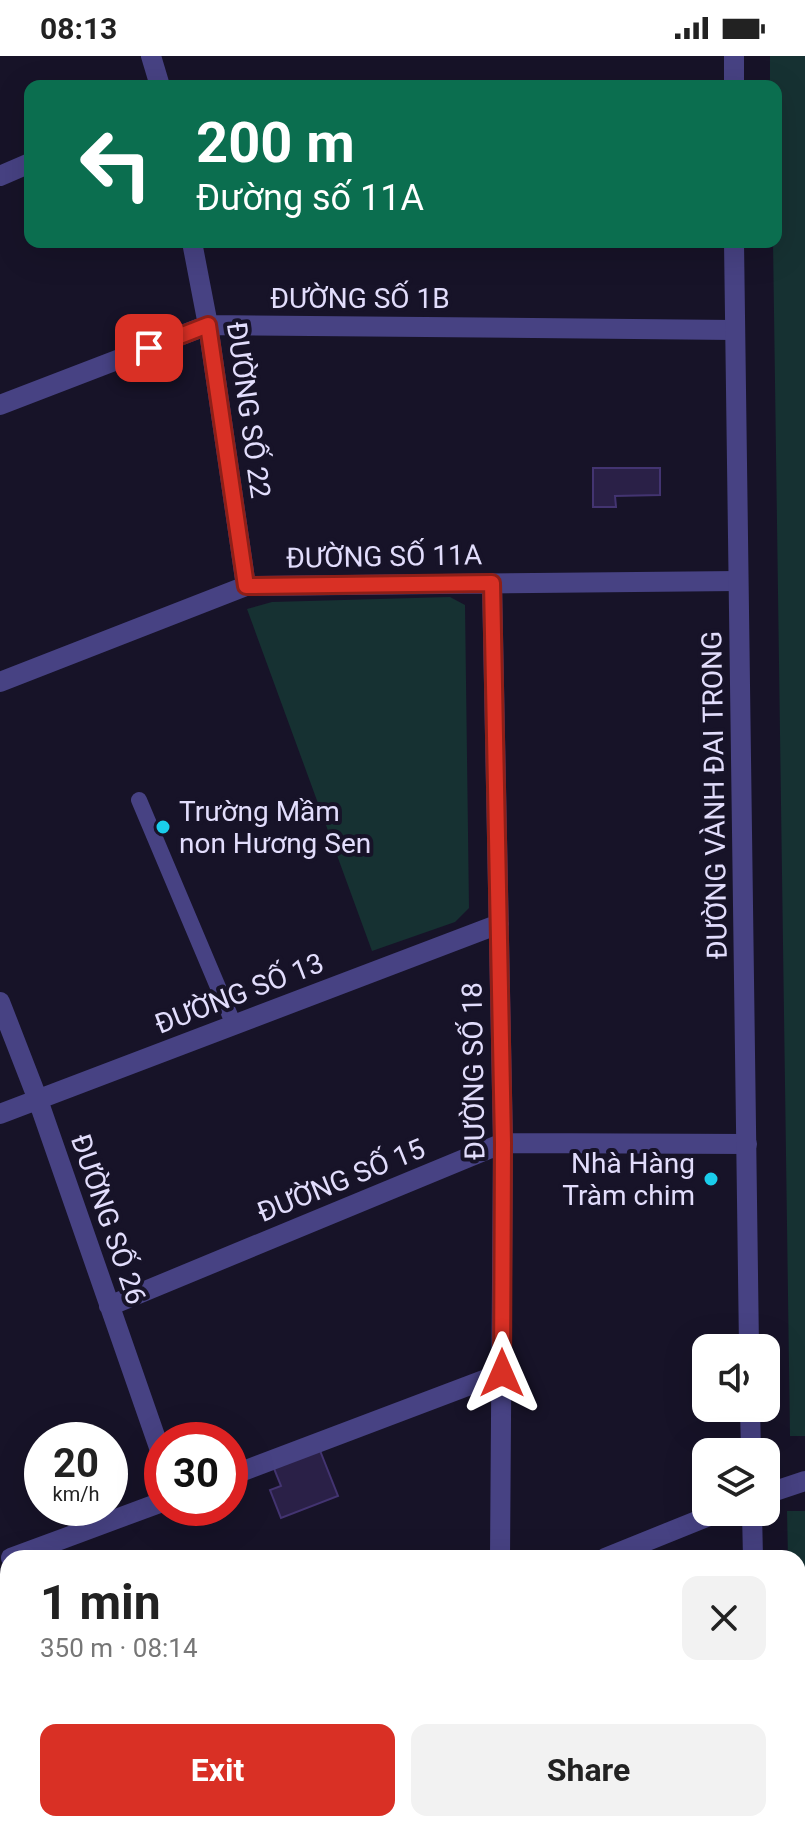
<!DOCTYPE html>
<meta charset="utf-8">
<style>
body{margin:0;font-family:Roboto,sans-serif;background:#f2f2f2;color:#222;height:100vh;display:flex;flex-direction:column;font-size:30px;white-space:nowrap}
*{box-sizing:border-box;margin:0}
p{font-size:26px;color:#767676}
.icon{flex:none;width:44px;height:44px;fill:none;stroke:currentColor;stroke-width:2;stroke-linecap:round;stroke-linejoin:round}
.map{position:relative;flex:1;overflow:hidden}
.details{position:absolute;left:0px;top:1494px;width:806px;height:282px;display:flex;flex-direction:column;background:#fff;border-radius:24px 24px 0 0;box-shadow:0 8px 32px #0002}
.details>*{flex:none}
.hud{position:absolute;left:24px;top:24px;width:758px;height:168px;border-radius:16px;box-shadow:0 8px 32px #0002;background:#0b6e4f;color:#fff;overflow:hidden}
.fabs{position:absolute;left:692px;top:1278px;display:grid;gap:16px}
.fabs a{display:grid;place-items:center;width:88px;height:88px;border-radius:16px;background:#fff;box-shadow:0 8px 32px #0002;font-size:40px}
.speed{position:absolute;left:24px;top:1366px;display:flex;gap:16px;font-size:40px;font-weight:700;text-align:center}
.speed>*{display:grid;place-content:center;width:104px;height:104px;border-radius:50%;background:#fff;box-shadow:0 8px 32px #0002;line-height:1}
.speed small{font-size:20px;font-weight:400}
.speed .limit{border:12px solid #d22;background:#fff;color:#111}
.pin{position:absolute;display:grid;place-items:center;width:68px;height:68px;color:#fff;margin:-34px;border-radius:16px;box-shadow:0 4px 12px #0006}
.me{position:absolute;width:88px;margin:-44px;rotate:0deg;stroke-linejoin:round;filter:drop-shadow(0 0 6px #0008)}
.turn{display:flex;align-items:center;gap:28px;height:168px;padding:0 40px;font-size:36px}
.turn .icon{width:104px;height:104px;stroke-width:2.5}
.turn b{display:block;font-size:56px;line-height:68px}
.round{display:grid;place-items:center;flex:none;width:84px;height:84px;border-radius:16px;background:#f2f2f2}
.head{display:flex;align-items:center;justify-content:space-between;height:136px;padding:0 40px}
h1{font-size:48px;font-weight:700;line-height:60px}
.button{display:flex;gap:16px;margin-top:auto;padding:16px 40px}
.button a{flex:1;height:92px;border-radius:16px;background:#d93025;color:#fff;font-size:32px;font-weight:700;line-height:92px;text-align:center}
.button a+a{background:#f2f2f2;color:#222}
.status{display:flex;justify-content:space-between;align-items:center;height:56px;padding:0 40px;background:#fff;direction:ltr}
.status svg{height:22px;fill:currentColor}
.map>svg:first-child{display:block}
.green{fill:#163132}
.building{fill:#2a2047;stroke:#433471;stroke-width:2}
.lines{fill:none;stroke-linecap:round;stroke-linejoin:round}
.service{stroke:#474283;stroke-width:16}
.minor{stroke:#474283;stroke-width:20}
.tertiary{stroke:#474283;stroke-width:20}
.secondary{stroke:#857cf4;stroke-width:20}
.route-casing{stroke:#8d1f18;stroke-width:20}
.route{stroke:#d93025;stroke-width:14}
.poi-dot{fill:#1acdeb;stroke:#171328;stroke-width:3}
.labels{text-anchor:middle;stroke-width:8;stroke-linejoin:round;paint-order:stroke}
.street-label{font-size:28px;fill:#e2ddfc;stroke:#171328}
.poi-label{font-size:28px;fill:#e2ddfc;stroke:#171328;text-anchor:start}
</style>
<div class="status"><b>08:13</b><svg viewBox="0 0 49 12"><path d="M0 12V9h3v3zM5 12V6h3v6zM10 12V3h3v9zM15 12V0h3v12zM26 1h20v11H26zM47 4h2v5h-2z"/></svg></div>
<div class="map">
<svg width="805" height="1775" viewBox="0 0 805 1775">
<rect width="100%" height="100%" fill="#171328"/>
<path class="green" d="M770,0H805V1380H790L773,186H776V30H770Z
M450,541L465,549L469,852L455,866L372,895L247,553L272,546Z
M787,1455H805V1775H794V1768H798V1502H788Z"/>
<path class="building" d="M593,412H660V439L615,440L616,451H593Z
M317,1387L338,1440L281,1462L270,1434L281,1430L271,1405Z
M165,1768H225L228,1775H161L160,1770Z"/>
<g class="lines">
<path class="service" d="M139,744L234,969"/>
<path class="minor" d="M151,0L160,30
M0,120L30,107
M192,186L208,269L246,530
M0,349L208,269L734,274
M492,527L503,1087L500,1502
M0,626L246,530L738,525
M0,946L38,1044L162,1400
M0,1058L499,868
M109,1250L503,1087L747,1088
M230,1420L502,1317
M766,1438L805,1425
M11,1502L162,1446
M605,1502L719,1456
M512,1775L531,1768"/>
<path class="tertiary" d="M734,0V30
M734,186L749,1292
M750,1352L751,1396
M752,1456L753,1502
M762,1768V1775"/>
<path class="secondary" d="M0,1733L8,1739
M40,1768L42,1775"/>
</g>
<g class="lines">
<defs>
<path id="route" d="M149,292L208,269L246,530L492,527L503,1087L502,1317"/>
</defs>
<use href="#route" class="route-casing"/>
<use href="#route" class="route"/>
</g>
<g class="poi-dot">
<circle cx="163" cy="771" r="8"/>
<circle cx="711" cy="1123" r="8"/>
</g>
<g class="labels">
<g class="street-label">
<text x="360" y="252">ĐƯỜNG SỐ 1B</text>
<text transform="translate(249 354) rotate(82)" y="10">ĐƯỜNG SỐ 22</text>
<text transform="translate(384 500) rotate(-1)" y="10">ĐƯỜNG SỐ 11A</text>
<text transform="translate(714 739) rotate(-91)" y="10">ĐƯỜNG VÀNH ĐAI TRONG</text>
<text transform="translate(239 937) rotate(-21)" y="10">ĐƯỜNG SỐ 13</text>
<text transform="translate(473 1015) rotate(-91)" y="10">ĐƯỜNG SỐ 18</text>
<text transform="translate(341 1124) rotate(-22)" y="10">ĐƯỜNG SỐ 15</text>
<text transform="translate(109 1163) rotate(71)" y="10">ĐƯỜNG SỐ 26</text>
</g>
<g class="poi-label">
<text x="179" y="765">Trường Mầm<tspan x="179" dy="32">non Hương Sen</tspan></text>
<text x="695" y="1117" text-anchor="end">Nhà Hàng<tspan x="695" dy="32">Tràm chim</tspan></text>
</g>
</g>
</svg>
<div class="fabs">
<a><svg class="icon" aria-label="sound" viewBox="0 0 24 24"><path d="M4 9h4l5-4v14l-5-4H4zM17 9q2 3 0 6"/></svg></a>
<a><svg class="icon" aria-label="layers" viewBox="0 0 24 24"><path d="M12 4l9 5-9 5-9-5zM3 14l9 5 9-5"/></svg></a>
</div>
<div class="speed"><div>20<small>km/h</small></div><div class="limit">30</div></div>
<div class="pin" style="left:149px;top:292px;background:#d93025"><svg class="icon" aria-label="arrive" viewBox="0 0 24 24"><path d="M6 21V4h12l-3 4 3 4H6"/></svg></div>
<svg class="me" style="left:502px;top:1317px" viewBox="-20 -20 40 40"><path d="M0-17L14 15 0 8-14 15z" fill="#d93025" stroke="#fff" stroke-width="4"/></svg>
<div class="hud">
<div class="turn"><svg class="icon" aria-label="left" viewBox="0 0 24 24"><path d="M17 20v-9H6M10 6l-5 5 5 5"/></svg><div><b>200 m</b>Đường số 11A</div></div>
</div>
<section class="details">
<div class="head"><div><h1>1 min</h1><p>350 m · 08:14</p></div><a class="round"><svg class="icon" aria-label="close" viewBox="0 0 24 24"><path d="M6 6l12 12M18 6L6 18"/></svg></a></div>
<div class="button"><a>Exit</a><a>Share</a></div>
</section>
</div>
